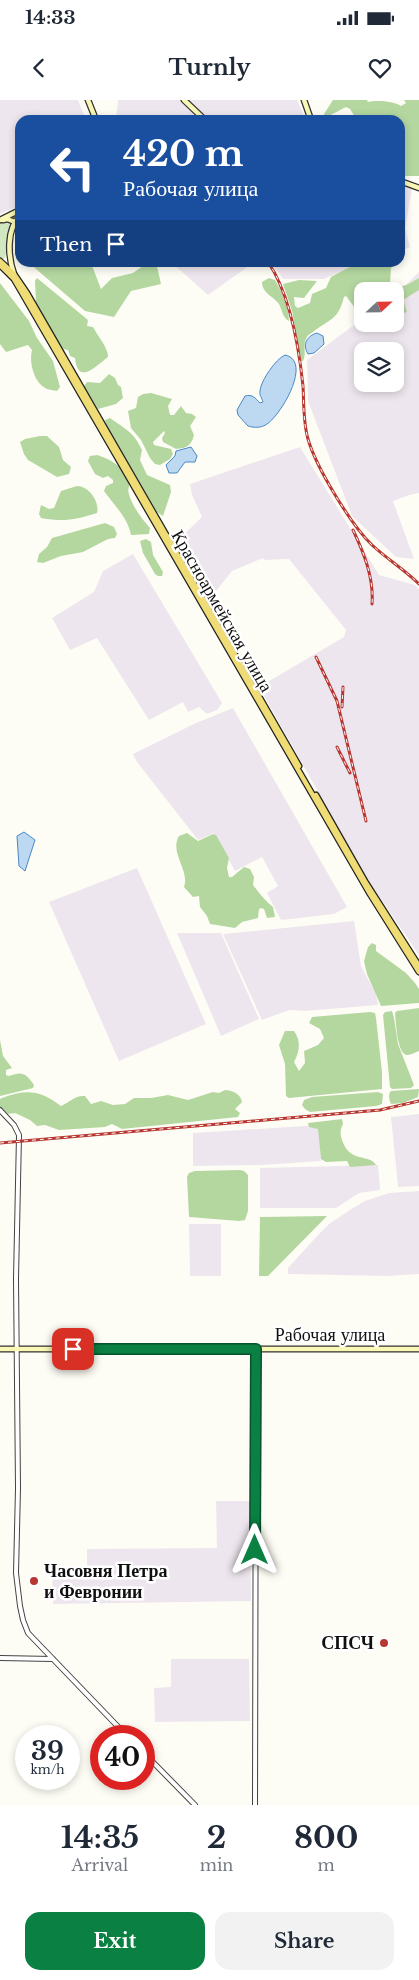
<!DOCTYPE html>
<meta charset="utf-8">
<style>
body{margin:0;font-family:"Libre Baskerville",serif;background:#f2f2f3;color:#1f2937;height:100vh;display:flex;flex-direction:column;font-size:19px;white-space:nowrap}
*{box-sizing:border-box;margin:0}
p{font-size:16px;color:#747a83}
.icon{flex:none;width:28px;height:28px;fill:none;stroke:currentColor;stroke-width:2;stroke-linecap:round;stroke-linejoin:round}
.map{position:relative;height:1705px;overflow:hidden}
.side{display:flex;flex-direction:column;background:#fff;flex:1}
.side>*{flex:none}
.hud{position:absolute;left:15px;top:15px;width:390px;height:152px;border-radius:15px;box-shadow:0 2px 8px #0003;background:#1a4fa0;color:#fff;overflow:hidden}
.needle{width:32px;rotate:68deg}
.tools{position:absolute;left:354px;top:182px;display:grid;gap:10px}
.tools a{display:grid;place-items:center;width:50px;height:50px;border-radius:10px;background:#fff;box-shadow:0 2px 8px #0003;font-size:25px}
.speed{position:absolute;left:15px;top:1625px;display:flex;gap:10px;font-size:25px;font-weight:700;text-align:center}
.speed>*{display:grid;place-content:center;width:65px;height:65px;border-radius:50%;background:#fff;box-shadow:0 2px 8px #0003;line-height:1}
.speed small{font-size:12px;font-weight:400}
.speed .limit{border:8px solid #d22;background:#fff;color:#111}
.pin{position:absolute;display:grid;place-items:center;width:42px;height:42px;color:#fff;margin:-21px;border-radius:10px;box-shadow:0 2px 8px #0006}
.me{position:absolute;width:55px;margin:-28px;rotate:0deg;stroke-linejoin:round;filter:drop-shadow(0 0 4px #0008)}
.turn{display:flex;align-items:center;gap:18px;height:105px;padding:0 25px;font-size:22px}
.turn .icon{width:65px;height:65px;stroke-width:2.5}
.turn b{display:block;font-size:35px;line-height:42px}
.then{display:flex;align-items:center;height:48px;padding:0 25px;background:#0003;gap:10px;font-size:19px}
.eta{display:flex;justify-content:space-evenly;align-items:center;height:85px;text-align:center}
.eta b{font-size:30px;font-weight:700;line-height:35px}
.action{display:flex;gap:10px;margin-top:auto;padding:10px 25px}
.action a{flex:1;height:58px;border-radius:15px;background:#0b8043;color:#fff;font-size:20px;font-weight:700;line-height:58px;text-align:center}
.action a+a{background:#f2f2f3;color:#1f2937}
.status{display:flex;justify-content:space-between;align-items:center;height:35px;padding:0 25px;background:#fff;direction:ltr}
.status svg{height:14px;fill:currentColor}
header{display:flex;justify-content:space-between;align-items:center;height:65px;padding:0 25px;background:#fff;font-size:22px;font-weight:700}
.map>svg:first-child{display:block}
.industrial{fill:#eee6ee;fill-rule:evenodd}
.green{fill:#d1e7c0}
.forest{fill:#b4d7a0}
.water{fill:#bdd9f2;stroke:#4988c4}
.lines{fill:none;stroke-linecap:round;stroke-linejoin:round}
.tertiary-casing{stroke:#434343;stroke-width:6}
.secondary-casing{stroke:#323232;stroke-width:7}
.primary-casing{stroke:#212121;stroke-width:7}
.tertiary{stroke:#fff;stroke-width:4}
.secondary{stroke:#f9f8b5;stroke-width:4.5}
.primary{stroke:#efdc74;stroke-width:4.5}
.rail-casing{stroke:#b83731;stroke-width:3}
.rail{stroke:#fff;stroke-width:1;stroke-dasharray:4;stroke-linecap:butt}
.route-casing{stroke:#07532c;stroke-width:12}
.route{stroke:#0b8043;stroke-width:9}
.poi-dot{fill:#b83731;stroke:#fff;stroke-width:2}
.labels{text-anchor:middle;stroke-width:5;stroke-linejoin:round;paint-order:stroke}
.street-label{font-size:18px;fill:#101010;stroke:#fff}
.poi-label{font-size:18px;font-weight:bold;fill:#101010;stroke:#fff;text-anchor:start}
</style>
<div class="status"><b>14:33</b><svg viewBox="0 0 49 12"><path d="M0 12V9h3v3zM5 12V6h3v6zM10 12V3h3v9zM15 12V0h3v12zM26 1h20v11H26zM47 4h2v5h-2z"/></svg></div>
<header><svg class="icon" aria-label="back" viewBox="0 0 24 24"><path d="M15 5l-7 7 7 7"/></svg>Turnly<svg class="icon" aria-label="heart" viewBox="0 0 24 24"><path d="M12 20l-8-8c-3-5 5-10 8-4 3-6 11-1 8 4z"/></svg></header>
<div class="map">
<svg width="419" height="1705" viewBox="0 0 419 1705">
<rect width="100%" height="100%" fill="#fefdf5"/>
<path class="industrial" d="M0,0H78L86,20H20V105L0,114Z
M118,0H179L200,20H116Z
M186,0H297L306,20H208Z
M400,84L412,88L405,129L410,147L400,152Z
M172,163H253L208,195Z
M272,163H359L324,179H283Z
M419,172V393L409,395L393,401L414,459L396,457L352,416L308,301L307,260L362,219V224H395V195ZM362,251H395V284H362Z
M300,347L379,475L415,485L419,490V855L366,777L259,587L344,537L346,530L289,459L264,460L263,458L232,471L212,496L179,439L202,417L192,395L190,384Z
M133,454L222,603L217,610L207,614L199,607L188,612L183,602L149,620L97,538L70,550L52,518L94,492L103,471Z
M233,608L347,807L334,814L281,820L267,793L278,786L262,757L235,771L214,733L198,740L137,662L133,654L196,623Z
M137,768L206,924L119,961L49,802Z
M354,821L361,866L376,894L378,905L305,911L289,910L262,920L223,834Z
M177,833H221L259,919L221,936Z
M419,1014V1086L398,1087L391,1017Z
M319,1025L321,1061L262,1065L193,1066V1033Z
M378,1065L380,1090L359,1093L336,1108H260V1068Z
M419,1091V1174L388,1176L288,1174V1168L318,1135L329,1124L353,1108L365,1101L389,1093Z
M189,1124H221V1176H190Z
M216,1401H250L251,1501L53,1504L52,1472H87V1449L217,1448Z
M171,1559H249L250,1621L155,1622L154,1588L171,1587Z"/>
<path class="green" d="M4,122L10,124C10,129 7,156 4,159L0,157V123Z"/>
<path class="forest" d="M333,0H367L368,2C376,0 394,1 401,6L406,3L404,0H419V76H400V20H357L350,9L346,7L325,18L324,14Z
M29,163H91L101,189L112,178L133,173L147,163L157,166L161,184L131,191L114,217L85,211Z
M398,163L391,168L390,184C402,190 408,184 419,178V190L403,200L407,212L395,216V191H362V210L355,208L346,196L344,197C338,221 329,219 313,232C310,234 309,234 307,237C302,244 307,253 303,261H301L292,211L283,184L299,180L317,181L304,198L294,197L295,206L298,208L310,203L312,194L326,188L331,177C345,170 361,158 375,166L382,163Z
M37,178L88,220L87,226L93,227C97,235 109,249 108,257C96,266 78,286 75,258L70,256L68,250L63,249L60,245L36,202L35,181Z
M269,178L275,180C282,191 289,208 289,221C283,218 282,210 279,204C273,196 262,193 262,182Z
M0,183L29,221L37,238L53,261L60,287L57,291C54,290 48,290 45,288C33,281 29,261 32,250L28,245L6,252L0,244Z
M109,274L115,278L118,285L121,287L123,298L116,304L98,309L84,286L87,282L100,283Z
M151,293L172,299L168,306L170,315H174L181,306L186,313L192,314L196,317L190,326L194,335C191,346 187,348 176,349L163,342L162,338L165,333L164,331L153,342L154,345L171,349L173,354L170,359L160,365L155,364L150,358L141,340L131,328L128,311L136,308L138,297L143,294Z
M110,318C125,329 134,332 142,350L140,360L147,375L170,385L171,392L163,416L157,412L106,324L105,320Z
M40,336H47L59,347L63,360L71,367L69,374L57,377L28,360L24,354L20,342L25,339Z
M97,355C110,359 125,367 129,382C130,387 127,390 129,394C132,406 142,419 150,428L149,434L131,435C128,418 114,405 104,391L106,386L113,383V380L108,376L103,378L95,374L88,361L90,356Z
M77,386C89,386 100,402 97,413C75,420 64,422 41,418L39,414L41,405L49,409L54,408L61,391Z
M105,423L114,427L117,434L115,438L108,439L83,452L61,456L43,463L37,462L39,454L47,447L52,438Z
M146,439L151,442L153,455L163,472L162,476H158L155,474L143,453L140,441Z
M187,733L198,741L213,734L216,735L229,758L227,768L229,777H232L244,767L250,769L254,777L253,785C260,794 265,801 273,807L275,817L267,818L264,809L261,808L259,809L258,818L242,822L235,828L210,824L207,816L200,807L199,796L193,797L184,787C190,770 169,753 179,736Z
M372,843L376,845V851L406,873L415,883L419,889V903L381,906L367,874L364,861L368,847Z
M419,908V951C416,952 411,955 407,955C397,954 396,922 395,913L397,911Z
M392,911L394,918L398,944L414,985L411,988L392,989L390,987L383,915L385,912Z
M370,912L375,913L376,918L382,972V989L289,998L286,996L285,964L279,945L285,931H294C301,941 300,951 294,962L299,971L305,963L304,951L318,945L324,938L320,929L309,923L312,917Z
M0,940L3,956L12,968L6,970V975L9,976C22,971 26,973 34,985L33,988L0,996Z
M419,989L418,997L403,1003L391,1004C389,1000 388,994 391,991Z
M225,990C232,990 241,994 242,1002L235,1009L240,1013L238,1017L122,1029L112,1024L105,1027L59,1030L45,1025L37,1026L30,1020L15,1013L8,1014L0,1007V999L2,998C26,989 40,990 61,1006C70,1002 75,995 85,996L91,1004L101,1001L113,1005L125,1004L134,998H151L168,995L188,1000L213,992L219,993Z
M378,992L383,994L382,1004L376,1006L310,1012L305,1009L302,1005L304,1000L312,997Z
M342,1019L343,1024C340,1030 340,1034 342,1040C350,1064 369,1053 376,1065L350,1067L347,1061L326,1062L321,1059L318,1029L309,1027L308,1023Z
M240,1070L244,1071L248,1075V1111L245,1120L239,1121L189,1117L187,1077L189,1073L195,1071Z
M327,1116L268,1176H259L260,1117Z"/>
<path class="water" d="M317,233L323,236L324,244L314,253L308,254C302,244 307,236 317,233Z
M285,255C313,261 281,315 267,324C262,328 254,328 248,326L238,315L237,310L245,296C253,294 255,298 260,303L263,302C262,298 259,295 260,291C261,280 276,259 285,255Z
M191,347L197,356L195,362H185L177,373H169L166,365L175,356L176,351Z
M24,732L35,740L25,771L19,766L17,736Z"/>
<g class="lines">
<defs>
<path id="tertiary" d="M0,1010L14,1025L19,1035L16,1179L18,1388L16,1473L20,1506L23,1520L28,1533L127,1636
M0,1558L53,1559
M144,1653L195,1705
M255,1705L256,1249"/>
<path id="secondary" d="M88,0L96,20
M184,0L205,20
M304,0L311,20
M400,81L419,88
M0,120L20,110
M3,120L7,119L18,123
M14,174C8,157 6,129 20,116
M0,1249H419"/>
<path id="primary" d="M0,161L14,174L27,193L299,666
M0,165L14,179L21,191L370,794L419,872
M316,695L366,783L419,866"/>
</defs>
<use href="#tertiary" class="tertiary-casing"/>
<use href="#secondary" class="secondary-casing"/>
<use href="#primary" class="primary-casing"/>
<use href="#tertiary" class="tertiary"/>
<use href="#secondary" class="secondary"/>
<use href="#primary" class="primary"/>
<defs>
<path id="rail" d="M268,162C290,194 299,248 303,286C304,303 303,322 308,339C316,367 351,425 372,445C387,459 405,470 419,484
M353,430C364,453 374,478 372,504
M316,557L337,601L366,721
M342,607L343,587
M337,647L350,673
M0,1043L380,1010L419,1001"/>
</defs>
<use href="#rail" class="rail-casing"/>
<use href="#rail" class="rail"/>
</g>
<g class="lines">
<defs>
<path id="route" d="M73,1249H256L255,1450"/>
</defs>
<use href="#route" class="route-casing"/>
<use href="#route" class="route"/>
</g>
<g class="poi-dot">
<circle cx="34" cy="1481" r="5"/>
<circle cx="384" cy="1543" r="5"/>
</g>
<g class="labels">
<g class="street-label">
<text transform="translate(222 511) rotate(60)" y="6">Красноармейская улица</text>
<text x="330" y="1241">Рабочая улица</text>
</g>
<g class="poi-label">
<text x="44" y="1477">Часовня Петра<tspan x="44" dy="21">и Февронии</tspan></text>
<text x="374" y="1549" text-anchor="end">СПСЧ</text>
</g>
</g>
</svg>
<div class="tools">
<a><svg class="needle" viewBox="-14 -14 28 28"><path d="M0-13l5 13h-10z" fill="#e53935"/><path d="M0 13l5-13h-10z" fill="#747a83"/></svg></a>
<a><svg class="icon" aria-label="layers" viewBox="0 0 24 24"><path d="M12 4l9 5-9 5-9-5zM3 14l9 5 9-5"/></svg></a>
</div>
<div class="speed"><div>39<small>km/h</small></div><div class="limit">40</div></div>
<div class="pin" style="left:73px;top:1249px;background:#d93025"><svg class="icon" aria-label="arrive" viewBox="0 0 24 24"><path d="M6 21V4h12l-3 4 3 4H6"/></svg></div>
<svg class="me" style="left:255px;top:1450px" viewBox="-20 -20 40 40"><path d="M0-17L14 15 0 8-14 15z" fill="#0b8043" stroke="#fff" stroke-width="4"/></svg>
<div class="hud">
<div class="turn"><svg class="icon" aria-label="left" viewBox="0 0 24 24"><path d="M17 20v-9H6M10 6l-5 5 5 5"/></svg><div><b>420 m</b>Рабочая улица</div></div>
<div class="then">Then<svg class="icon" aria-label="arrive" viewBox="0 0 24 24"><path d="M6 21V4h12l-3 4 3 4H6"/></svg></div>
</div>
</div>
<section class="side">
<div class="eta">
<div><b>14:35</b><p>Arrival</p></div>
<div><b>2</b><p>min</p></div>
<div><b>800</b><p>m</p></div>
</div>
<div class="action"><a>Exit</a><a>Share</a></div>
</section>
